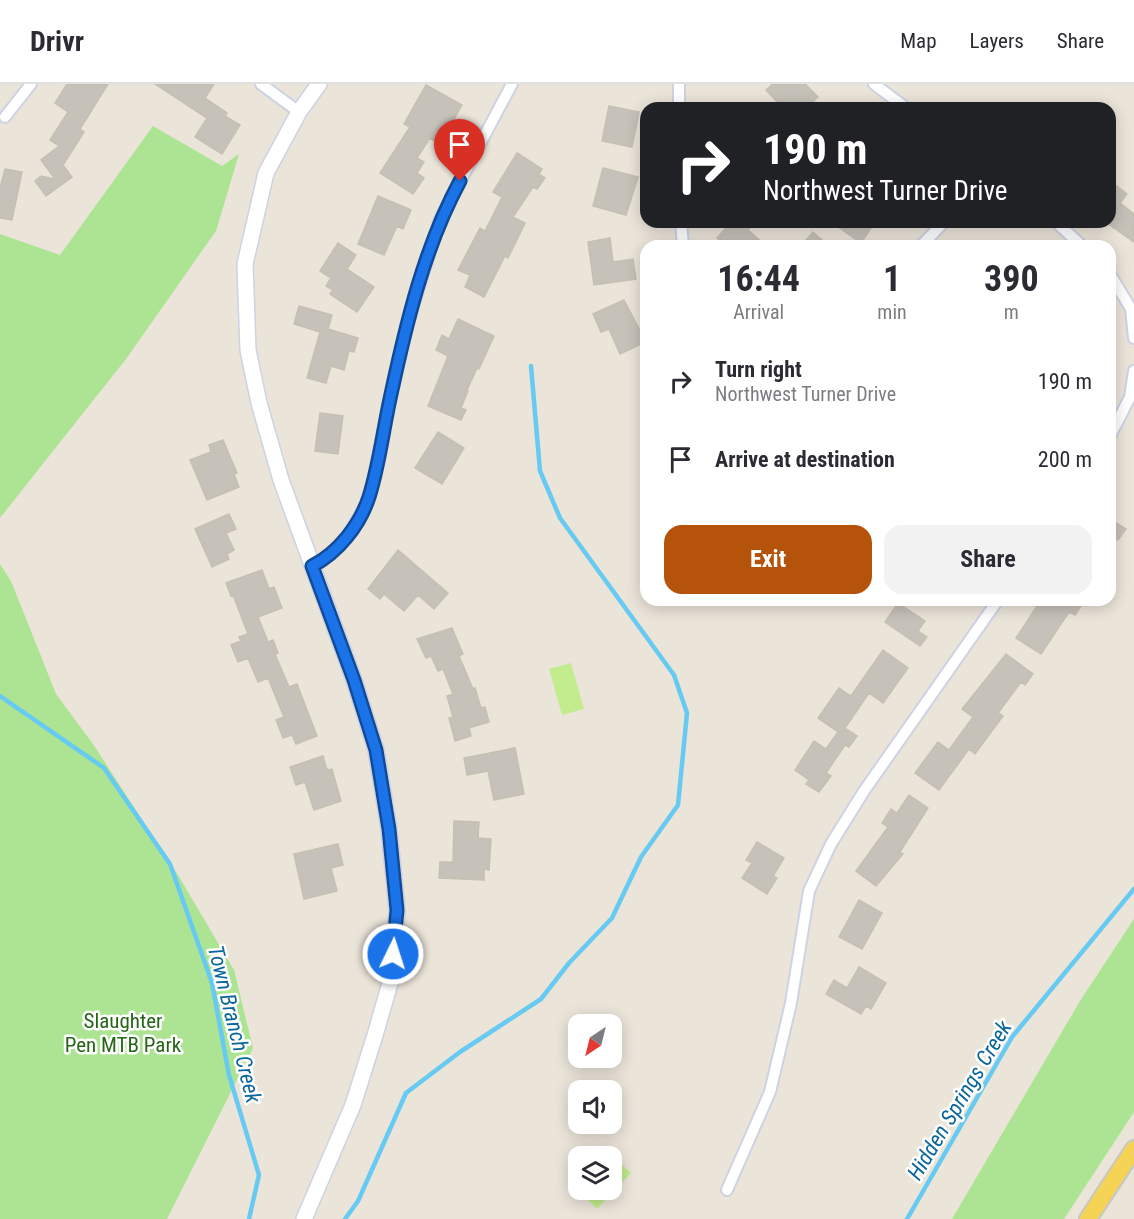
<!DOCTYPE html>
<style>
body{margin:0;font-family:"Roboto Condensed",sans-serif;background:#f2f2f3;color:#2b2b33;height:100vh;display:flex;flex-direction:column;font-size:22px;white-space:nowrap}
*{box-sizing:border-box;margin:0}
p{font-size:20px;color:#7c7c81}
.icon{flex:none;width:33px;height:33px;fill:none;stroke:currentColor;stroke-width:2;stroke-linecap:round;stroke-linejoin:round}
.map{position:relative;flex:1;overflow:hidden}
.drawer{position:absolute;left:640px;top:156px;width:476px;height:366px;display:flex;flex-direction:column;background:#fff;border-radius:18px;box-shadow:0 3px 15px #0003}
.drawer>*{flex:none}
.guide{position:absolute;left:640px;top:18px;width:476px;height:126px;border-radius:18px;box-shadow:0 3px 15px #0003;background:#202124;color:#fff;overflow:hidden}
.needle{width:39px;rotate:215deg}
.tools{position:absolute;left:568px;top:930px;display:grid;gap:12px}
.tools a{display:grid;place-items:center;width:54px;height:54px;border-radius:12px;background:#fff;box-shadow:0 3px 15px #0003;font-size:30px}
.pin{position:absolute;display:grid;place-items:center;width:51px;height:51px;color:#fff;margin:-62px -26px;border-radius:50% 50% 50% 0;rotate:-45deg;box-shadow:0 0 6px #0007}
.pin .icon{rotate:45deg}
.me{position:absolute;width:66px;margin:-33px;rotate:4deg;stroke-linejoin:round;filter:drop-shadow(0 0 4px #0008)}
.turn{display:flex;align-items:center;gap:21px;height:126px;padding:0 24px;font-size:27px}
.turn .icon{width:78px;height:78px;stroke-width:2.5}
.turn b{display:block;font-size:42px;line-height:51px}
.eta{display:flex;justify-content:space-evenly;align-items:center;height:102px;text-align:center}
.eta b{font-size:36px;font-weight:700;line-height:42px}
.primary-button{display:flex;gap:12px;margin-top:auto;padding:12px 24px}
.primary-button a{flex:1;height:69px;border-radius:18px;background:#b45309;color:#fff;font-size:24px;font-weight:700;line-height:69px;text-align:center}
.primary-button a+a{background:#f2f2f3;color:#2b2b33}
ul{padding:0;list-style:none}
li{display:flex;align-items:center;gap:18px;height:78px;padding:0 24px}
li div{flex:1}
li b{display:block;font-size:22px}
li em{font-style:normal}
header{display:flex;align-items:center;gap:36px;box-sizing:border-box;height:84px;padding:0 30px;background:#fff;border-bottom:2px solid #e1e1e2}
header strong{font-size:28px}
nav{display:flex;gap:33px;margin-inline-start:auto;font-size:21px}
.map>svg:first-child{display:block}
.green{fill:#ade493}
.pitch{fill:#c2ec8e}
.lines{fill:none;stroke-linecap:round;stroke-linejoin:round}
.stream{stroke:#67caf2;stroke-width:4.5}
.building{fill:#c6c1b9;stroke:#c6c0b3;stroke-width:1.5}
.street-casing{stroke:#ced2e2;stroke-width:14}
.secondary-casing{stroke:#ced2e2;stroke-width:18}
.primary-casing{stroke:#c7c7c7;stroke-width:20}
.street{stroke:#fff;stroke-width:10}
.secondary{stroke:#fff;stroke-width:15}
.primary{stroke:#f5d354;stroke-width:16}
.route-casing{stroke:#114b97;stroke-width:15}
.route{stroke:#1a73e8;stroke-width:10}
.labels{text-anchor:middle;stroke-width:5;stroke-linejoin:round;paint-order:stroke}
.park-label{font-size:21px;fill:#266617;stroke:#fff}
.water-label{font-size:22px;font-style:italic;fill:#09669c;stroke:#fff}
</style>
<header>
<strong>Drivr</strong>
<nav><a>Map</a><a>Layers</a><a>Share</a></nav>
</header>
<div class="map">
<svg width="1134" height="1135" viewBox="0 0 1134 1135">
<rect width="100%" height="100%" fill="#ebe4d9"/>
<path class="green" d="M153,42L222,82L239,70L216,147L126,275L0,434V150L60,171Z
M0,480L11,497L56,610L93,660L178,791L234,886L253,964L167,1135H0Z
M1134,835V1028L1064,1135H952L1080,917Z"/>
<path class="pitch" d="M571,579L584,625L562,631L549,585Z
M613,1072L631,1089L597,1125L580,1108L582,1106H612Z"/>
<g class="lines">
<path class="stream" d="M0,612L104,684L170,780L212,899L229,991L259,1091L249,1135
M345,1135L358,1117L406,1009L460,968L541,915L569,879L612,834L641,773L678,721L687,629L674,591L560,434L540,387L531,282
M907,1135L1012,953L1134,805"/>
</g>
<path class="building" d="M67,0H108L80,45L84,48L63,81L72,93L46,112L35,97L41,92L55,95L41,76L59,62L50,56L68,28L55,19Z
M155,0H214L205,14L227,29L225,32L240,41L222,70L195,53L207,34Z
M773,0H805L818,13L806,24H783L766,6Z
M426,1L462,21L450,42L446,39L435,57L430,54L417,74L424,78L417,89L424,94L413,110L380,89L410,43L404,40Z
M609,22L639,28L632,63L602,57Z
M517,69L542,85L539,90L545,94L537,105L533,103L513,133L525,139L508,174L505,172L484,213L465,203L470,191L458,186L480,144L485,147L502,113L493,108Z
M603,84L638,93L626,131L593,122Z
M5,85L22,88L12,136L0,134V104Z
M1110,97L1127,110L1120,119L1134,130V158L1110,141Z
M378,112L411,126L403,145L397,142L384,171L358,160Z
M731,138H755L748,146L766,162H727L717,154Z
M831,138H863L871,144L861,159Z
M813,148L829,162H801Z
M610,154L613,178L633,175L636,195L594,201L588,158Z
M338,159L356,171L347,185L374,203L357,228L330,210L333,206L326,202L331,194L320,187Z
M624,216L646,258L620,270L609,245L601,248L593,230Z
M299,222L332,231L328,245L358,254L354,268L349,267L344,286L331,282L326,299L307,294L320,248L294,240Z
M458,235L494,252L479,285L477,284L467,306L468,307L461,324L466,326L461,336L428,322L448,272L436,266L442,251L449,255Z
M320,329L343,332L338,370L315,367Z
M438,348L464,364L442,400L415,384Z
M223,356L237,389L234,390L239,403L207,416L190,376L211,368L209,361Z
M229,430L236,445L226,449L234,466L227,470L229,475L212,483L195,445Z
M1110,435L1126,445L1118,456L1110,451Z
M398,466L448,509L434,525L418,511L404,527L384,510L380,515L368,505Z
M262,486L269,505L274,503L282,524L258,533L268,558L273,556L278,569L275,570L289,603L297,600L317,652L296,660L292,651L283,654L276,636L284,633L268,594L258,598L248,574L238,578L231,561L241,557L239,553L248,550L233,511L231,512L226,499Z
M1041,516H1085L1075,531L1069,528L1041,570L1016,554Z
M898,519L925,537L918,547L927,553L920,562L885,538Z
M452,544L463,570L459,572L473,605L475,604L481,624L485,623L489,638L469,644L471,652L455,657L449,634L453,633L447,612L453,610L443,585L438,587L431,572L426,574L417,555Z
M883,566L908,584L883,619L869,609L845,644L857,652L849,663L845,661L826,689L831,692L819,708L806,700L809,696L795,686L814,657L826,665L838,648L818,634L839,604L851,612Z
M1006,570L1033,590L1025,601L1021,598L998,629L1003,632L975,670L969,665L939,706L915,689L938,658L949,666L973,633L962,625Z
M515,664L524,710L494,716L488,687L467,691L464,674Z
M323,672L327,686L332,685L341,717L314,726L305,698L296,701L290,683Z
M909,711L928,724L900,768L903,770L876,802L856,787L888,743L882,739L891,725L897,729Z
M454,737L479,738L478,754L491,755L489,786L484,785V796L439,794L440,778H453Z
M757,758L784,774L773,792L777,794L767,810L742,794L752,779L746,776Z
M338,760L343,781L331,784L337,807L304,815L294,770Z
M859,816L882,829L862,865L839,853Z
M859,883L886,899L871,925L866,922L861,930L826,910L834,896L847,904Z"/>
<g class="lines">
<defs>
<path id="street" d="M261,0L299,28
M679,0V24
M874,0L906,24
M5,33L31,0
M681,138L683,162
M1056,138L1082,162
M921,162L944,138
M1110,190L1131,225L1134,254
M1110,352L1130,313L1134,287
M312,482L324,476L346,455L369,415L403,255L440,135L512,0
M727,1106L770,1008L791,919L809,807L831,760L864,707L998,516"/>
<path id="secondary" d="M304,1135L353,1021L376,948L392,892L397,826L389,745L376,666L354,596L281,396L259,319L248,266L245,180L266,89L299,28L319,0"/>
<path id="primary" d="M1088,1135L1134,1065"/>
</defs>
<use href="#street" class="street-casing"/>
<use href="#secondary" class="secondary-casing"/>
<use href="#primary" class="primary-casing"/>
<use href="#street" class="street"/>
<use href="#secondary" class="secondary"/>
<use href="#primary" class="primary"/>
</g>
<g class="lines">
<defs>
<path id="route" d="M393,870L397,826L389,745L376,666L354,596L312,482C338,469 360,441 369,413C379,382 383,347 390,315C406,240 424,164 460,97"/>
</defs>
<use href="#route" class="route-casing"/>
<use href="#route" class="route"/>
</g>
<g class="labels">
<g class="park-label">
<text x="123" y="944">Slaughter<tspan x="123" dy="24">Pen MTB Park</tspan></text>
</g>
<g class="water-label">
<text transform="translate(235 940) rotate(76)" y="8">Town Branch Creek</text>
<text transform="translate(959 1016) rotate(-59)" y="8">Hidden Springs Creek</text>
</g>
</g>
</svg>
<div class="tools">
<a><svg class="needle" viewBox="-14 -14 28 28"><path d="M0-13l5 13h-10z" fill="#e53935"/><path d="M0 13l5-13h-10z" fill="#7c7c81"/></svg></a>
<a><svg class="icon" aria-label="sound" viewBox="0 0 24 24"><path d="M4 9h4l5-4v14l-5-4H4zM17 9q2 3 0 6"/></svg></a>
<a><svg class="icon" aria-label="layers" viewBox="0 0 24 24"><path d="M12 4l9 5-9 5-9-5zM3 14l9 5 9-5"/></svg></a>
</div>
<div class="pin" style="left:460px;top:97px;background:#d93025"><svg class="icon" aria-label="arrive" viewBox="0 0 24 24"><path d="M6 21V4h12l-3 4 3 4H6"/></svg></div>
<svg class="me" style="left:393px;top:870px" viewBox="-20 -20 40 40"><circle r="17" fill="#1a73e8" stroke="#fff" stroke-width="3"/><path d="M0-11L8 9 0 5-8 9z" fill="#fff"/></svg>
<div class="guide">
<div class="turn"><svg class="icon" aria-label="right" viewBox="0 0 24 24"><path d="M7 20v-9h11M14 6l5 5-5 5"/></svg><div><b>190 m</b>Northwest Turner Drive</div></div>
</div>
<section class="drawer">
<div class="eta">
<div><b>16:44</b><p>Arrival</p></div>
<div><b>1</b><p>min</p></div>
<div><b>390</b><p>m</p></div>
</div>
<ul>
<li><svg class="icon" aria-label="right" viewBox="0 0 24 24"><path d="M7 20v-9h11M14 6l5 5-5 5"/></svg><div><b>Turn right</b><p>Northwest Turner Drive</p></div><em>190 m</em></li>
<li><svg class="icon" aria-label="arrive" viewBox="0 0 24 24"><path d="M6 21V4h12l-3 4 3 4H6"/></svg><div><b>Arrive at destination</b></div><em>200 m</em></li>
</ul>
<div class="primary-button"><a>Exit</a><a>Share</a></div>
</section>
</div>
